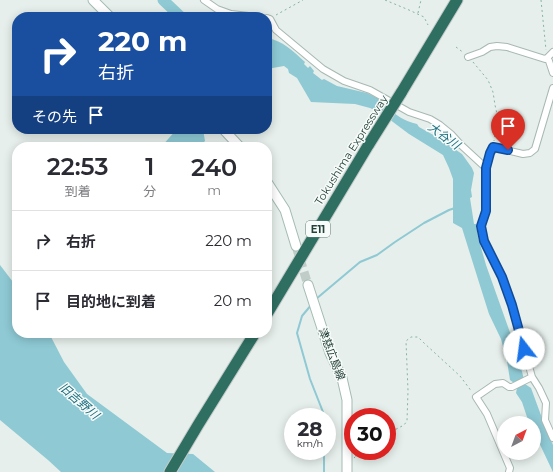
<!DOCTYPE html>
<html lang="ja">
<meta charset="utf-8">
<style>
body{margin:0;font-family:Montserrat,"Noto Sans JP",sans-serif;background:#f7f7f7;color:#2b2b33;height:100vh;display:flex;flex-direction:column;font-size:15px;white-space:nowrap}
*{box-sizing:border-box;margin:0}
p{font-size:13px;color:#7c7c81}
.icon{flex:none;width:22px;height:22px;fill:none;stroke:currentColor;stroke-width:2;stroke-linecap:round;stroke-linejoin:round}
.map{position:relative;flex:1;overflow:hidden}
.drawer{position:absolute;left:12px;top:142px;width:260px;height:196px;display:flex;flex-direction:column;background:#fff;border-radius:16px;box-shadow:0 2px 10px #0003}
.drawer>*{flex:none}
.hud{position:absolute;left:12px;top:12px;width:260px;height:122px;border-radius:16px;box-shadow:0 2px 10px #0003;background:#1a4fa0;color:#fff;overflow:hidden}
.needle{width:26px;rotate:41deg}
.fabs{position:absolute;left:497px;top:416px;display:grid;gap:8px}
.fabs a{display:grid;place-items:center;width:44px;height:44px;border-radius:50%;background:#fff;box-shadow:0 2px 10px #0003;font-size:20px}
.speed{position:absolute;left:284px;top:408px;display:flex;gap:8px;font-size:20px;font-weight:700;text-align:center}
.speed>*{display:grid;place-content:center;width:52px;height:52px;border-radius:50%;background:#fff;box-shadow:0 2px 10px #0003;line-height:1}
.speed small{font-size:10px;font-weight:400}
.speed .limit{border:6px solid #d22;background:#fff;color:#111}
.pin{position:absolute;display:grid;place-items:center;width:34px;height:34px;color:#fff;margin:-41px -17px;border-radius:50% 50% 50% 0;rotate:-45deg;box-shadow:0 0 4px #0007}
.pin .icon{rotate:45deg}
.me{position:absolute;width:44px;margin:-22px;rotate:345deg;stroke-linejoin:round;filter:drop-shadow(0 0 3px #0008)}
.turn{display:flex;align-items:center;gap:14px;height:84px;padding:0 20px;font-size:18px}
.turn .icon{width:52px;height:52px;stroke-width:2.5}
.turn b{display:block;font-size:28px;line-height:34px}
.then{display:flex;align-items:center;height:38px;padding:0 20px;background:#0003;gap:8px;font-size:15px}
.eta{display:flex;justify-content:space-evenly;align-items:center;height:68px;text-align:center}
.eta b{font-size:24px;font-weight:600;line-height:28px}
ul{padding:0;list-style:none}
li{display:flex;align-items:center;gap:12px;height:60px;padding:0 20px;border-top:1px solid #e1e1e2}
li div{flex:1}
li b{display:block;font-size:15px}
li em{font-style:normal}
.map>svg:first-child{display:block}
.water{fill:#8ec9d4}
.lines{fill:none;stroke-linecap:round;stroke-linejoin:round}
.stream{stroke:#8ec9d4;stroke-width:2}
.river{stroke:#8ec9d4;stroke-width:11}
.secondary-tunnel{stroke:#bfccc8;stroke-width:9;stroke-dasharray:9 4.5;stroke-linecap:butt}
.street-casing{stroke:#a8b8b2;stroke-width:8}
.secondary-casing{stroke:#a4bbb3;stroke-width:11}
.highway-casing{stroke:#c2cac8;stroke-width:13}
.path{stroke:#86b3a5;stroke-width:1;stroke-dasharray:2 3;stroke-linecap:butt}
.street{stroke:#fff;stroke-width:6}
.secondary{stroke:#fff;stroke-width:9}
.highway{stroke:#2f6f62;stroke-width:11}
.highway-bridge-casing{stroke:#c2cac8;stroke-width:13;stroke-linecap:butt}
.highway-bridge{stroke:#2f6f62;stroke-width:11}
.route-casing{stroke:#114b97;stroke-width:10}
.route{stroke:#1a73e8;stroke-width:7}
.labels{text-anchor:middle;stroke-width:3;stroke-linejoin:round;paint-order:stroke}
.shield{fill:#f7fbf9;stroke:#637a73;stroke-width:1}
.shield-label{font-size:10px;font-weight:bold;fill:#24423a}
.street-label{font-size:11px;fill:#24423a;stroke:#f7fbf9}
.water-label{font-size:12px;font-style:italic;fill:#1c6f80;stroke:#f7fbf9}
</style>
<div class="map">
<svg width="553" height="472" viewBox="0 0 553 472">
<rect width="100%" height="100%" fill="#e6efeb"/>
<path class="water" d="M267,38C282,40 294,52 305,62L304,64L308,68L310,66L314,71L313,73L322,80L324,79L337,86L367,93L379,99L387,105L386,107C396,115 404,121 417,124L419,127L437,137L462,154L472,168L474,173L471,190L472,197L470,198L474,224H476L478,237L486,265L518,355L525,384L531,388L546,429L553,445V472L534,432V423H529L522,402L516,393L517,388L514,383L510,380L507,361L501,339L489,314L477,276L462,228L453,223V179L449,168L443,155L409,134L381,113L370,108L355,104L311,102L297,78L289,73L288,69L284,66L267,69Z
M177,129H203L205,141L199,147H161Z
M0,265L13,282L16,280L17,281V333H50V335L64,362L87,394L167,453L193,454L215,472H61L48,460L0,420Z"/>
<g class="lines">
<path class="stream" d="M316,299L360,262L377,255L395,242L424,223L449,210L455,208
M312,304L302,316L297,333L310,379L323,412V417
M324,451V472"/>
<path class="river" d="M163,0L181,17"/>
<path class="secondary-tunnel" d="M296,246L308,285"/>
<defs>
<path id="street" d="M204,0L217,9L231,14L257,17
M267,18L270,19L276,30L323,69L344,81L370,90L409,112L430,119L440,125L451,134L461,145L486,168
M468,57L482,52L490,47L497,46L507,47L545,59L547,58L553,52
M547,58L549,61L553,73
M553,88L535,149L530,153L523,154L493,147L490,153L486,168V211L481,226L484,241L502,277L512,305L532,377L539,388L546,403L545,420L553,438
M509,472L510,468L487,414L476,397L495,384L503,383L509,387H512L532,377"/>
<path id="secondary" d="M93,0L110,17
M223,129L240,147
M267,182L285,210L296,246
M308,285L330,353L342,378L347,400V472"/>
<path id="highway" d="M401,93L457,0
M267,314L369,144
M170,472L198,425L255,333"/>
</defs>
<use href="#street" class="street-casing"/>
<use href="#secondary" class="secondary-casing"/>
<use href="#highway" class="highway-casing"/>
<path class="path" d="M385,0L409,10L424,17L428,25
M541,0L546,50
M418,13L421,0
M276,15L303,0
M456,47L464,53
M473,62L488,80L493,92L495,105L497,114L494,141
M387,434L404,425L407,421L408,391L406,341L411,337H418L424,343L460,376L472,392
M354,458L361,451"/>
<use href="#street" class="street"/>
<use href="#secondary" class="secondary"/>
<use href="#highway" class="highway"/>
<defs>
<path id="highway-bridge" d="M369,144L401,93"/>
</defs>
<use href="#highway-bridge" class="highway-bridge-casing"/>
<use href="#highway-bridge" class="highway-bridge"/>
</g>
<g class="lines">
<defs>
<path id="route" d="M508,150L493,147L490,153L486,168V211L481,226L484,241L502,277L512,305L524,349"/>
</defs>
<use href="#route" class="route-casing"/>
<use href="#route" class="route"/>
</g>
<g class="labels">
<rect class="shield" x="306" y="221" width="24" height="16" rx="3"/>
<g class="shield-label">
<text x="318" y="233">E11</text>
</g>
<g class="street-label">
<text transform="translate(351 150) rotate(-58)" y="4">Tokushima Expressway</text>
<text transform="translate(332 354) rotate(69)" y="4">津慈広島線</text>
</g>
<g class="water-label">
<text transform="translate(444 136) rotate(36)" y="4">大谷川</text>
<text transform="translate(79 401) rotate(41)" y="4">旧吉野川</text>
</g>
</g>
</svg>
<div class="fabs">
<a><svg class="needle" viewBox="-14 -14 28 28"><path d="M0-13l5 13h-10z" fill="#e53935"/><path d="M0 13l5-13h-10z" fill="#7c7c81"/></svg></a>
</div>
<div class="speed"><div>28<small>km/h</small></div><div class="limit">30</div></div>
<div class="pin" style="left:508px;top:150px;background:#d93025"><svg class="icon" aria-label="arrive" viewBox="0 0 24 24"><path d="M6 21V4h12l-3 4 3 4H6"/></svg></div>
<svg class="me" style="left:524px;top:349px" viewBox="-20 -20 40 40"><circle r="19" fill="#fff"/><path d="M0-13L10 11 0 6-10 11z" fill="#1a73e8"/></svg>
<div class="hud">
<div class="turn"><svg class="icon" aria-label="right" viewBox="0 0 24 24"><path d="M7 20v-9h11M14 6l5 5-5 5"/></svg><div><b>220 m</b>右折</div></div>
<div class="then">その先<svg class="icon" aria-label="arrive" viewBox="0 0 24 24"><path d="M6 21V4h12l-3 4 3 4H6"/></svg></div>
</div>
<section class="drawer">
<div class="eta">
<div><b>22:53</b><p>到着</p></div>
<div><b>1</b><p>分</p></div>
<div><b>240</b><p>m</p></div>
</div>
<ul>
<li><svg class="icon" aria-label="right" viewBox="0 0 24 24"><path d="M7 20v-9h11M14 6l5 5-5 5"/></svg><div><b>右折</b></div><em>220 m</em></li>
<li><svg class="icon" aria-label="arrive" viewBox="0 0 24 24"><path d="M6 21V4h12l-3 4 3 4H6"/></svg><div><b>目的地に到着</b></div><em>20 m</em></li>
</ul>
</section>
</div>
